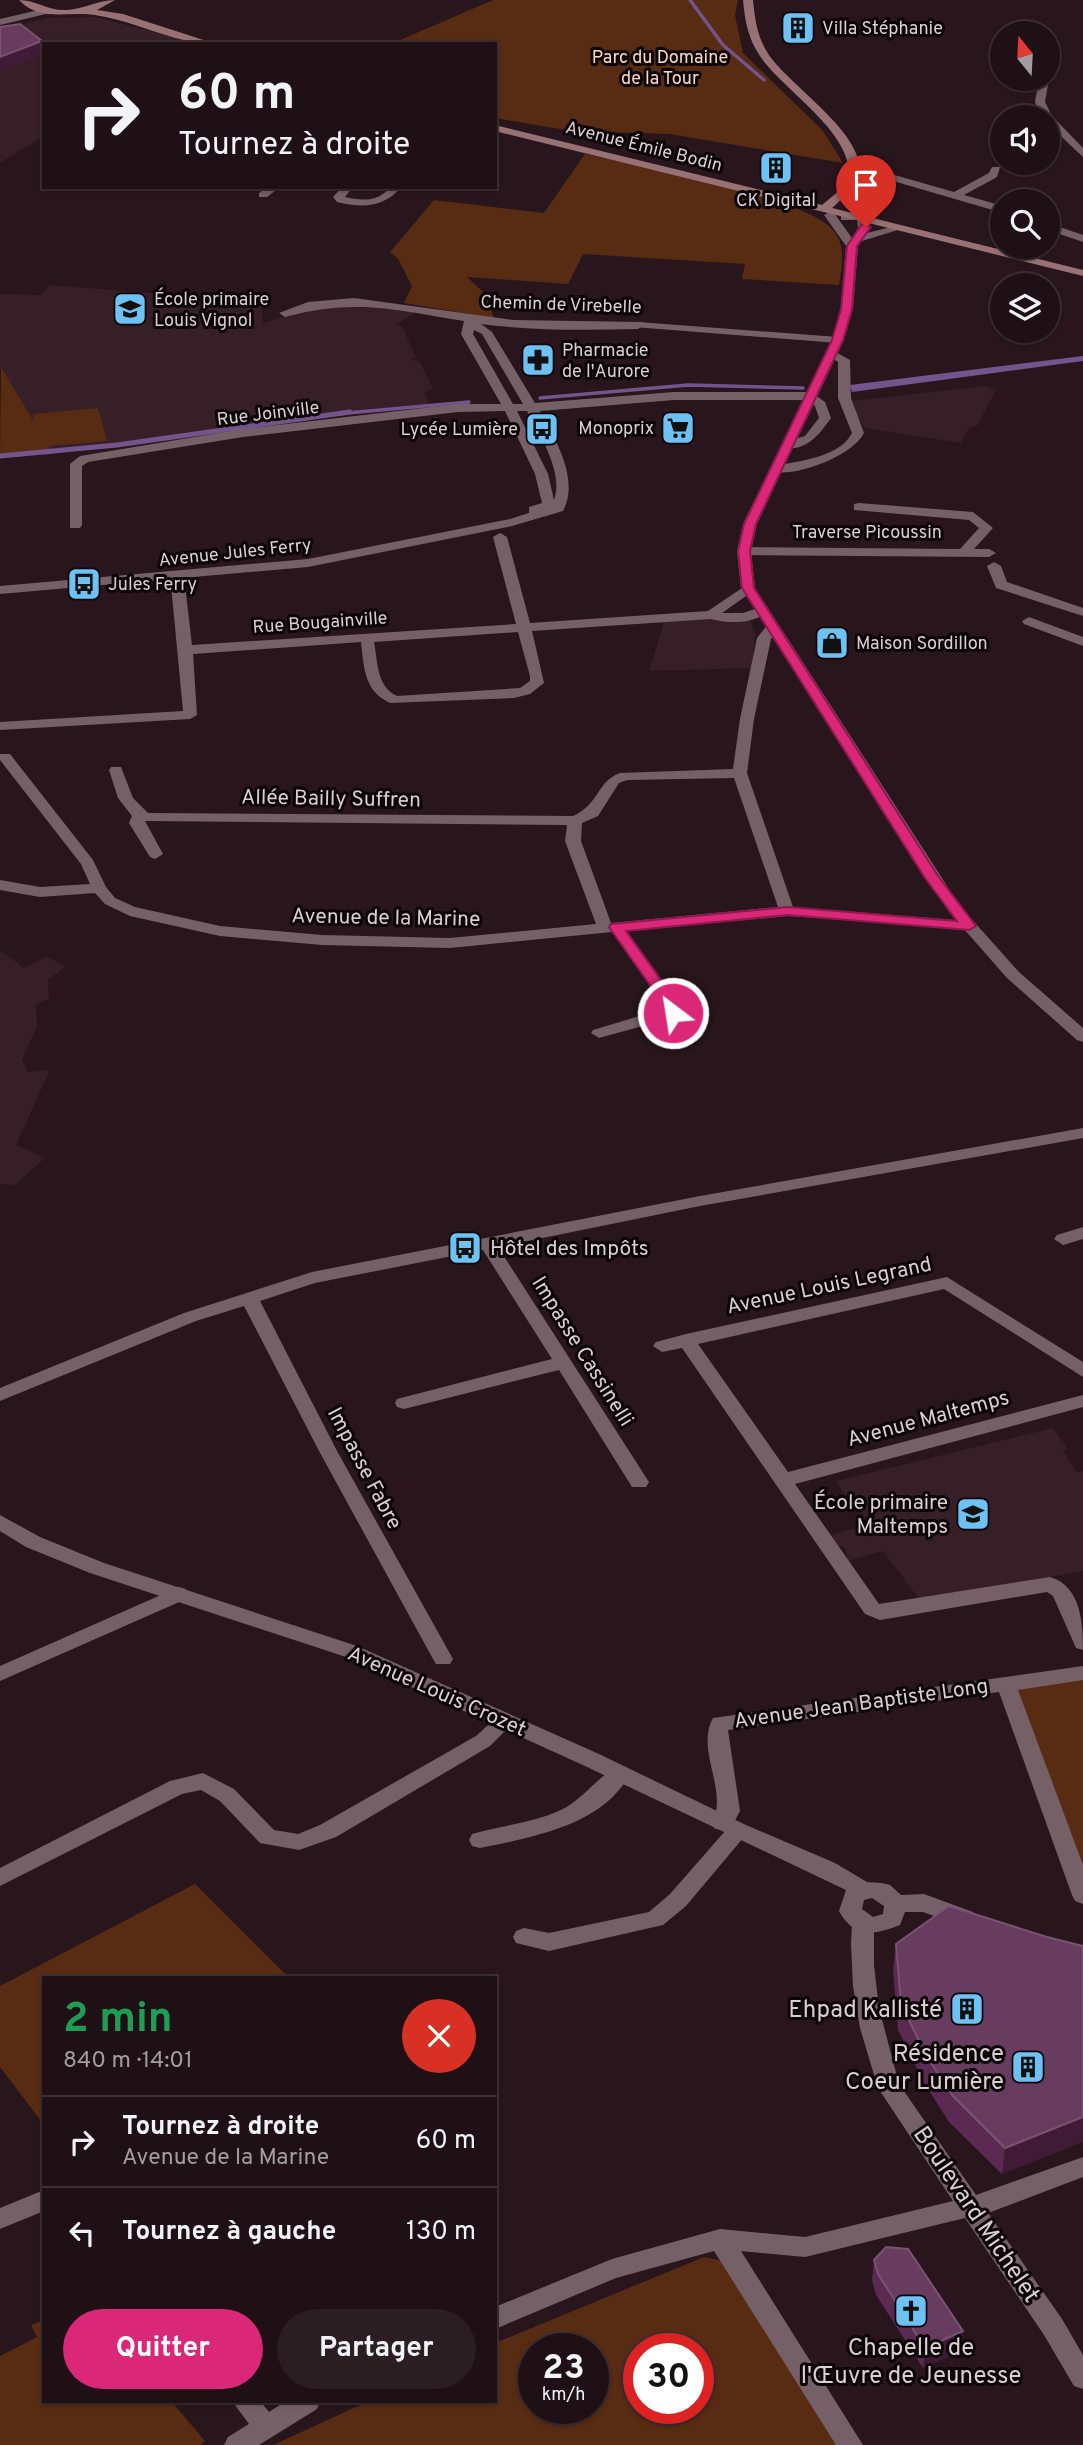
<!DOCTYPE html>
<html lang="fr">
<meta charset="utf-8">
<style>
body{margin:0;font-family:Overpass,sans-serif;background:#2b1e22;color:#f1f3f6;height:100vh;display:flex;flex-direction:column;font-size:26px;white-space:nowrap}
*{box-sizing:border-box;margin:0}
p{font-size:23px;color:#a19da0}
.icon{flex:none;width:38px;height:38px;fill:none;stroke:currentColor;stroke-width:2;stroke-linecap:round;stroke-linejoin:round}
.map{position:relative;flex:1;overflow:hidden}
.drawer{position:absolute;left:42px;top:1976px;width:455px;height:427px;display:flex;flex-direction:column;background:#1e1015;border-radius:0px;box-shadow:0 2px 5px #0004,0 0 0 2px #3c3034}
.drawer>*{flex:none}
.banner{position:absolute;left:42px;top:42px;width:455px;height:147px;border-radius:0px;box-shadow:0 2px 5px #0004,0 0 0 2px #3c3034;background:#1e1015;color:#f1f3f6;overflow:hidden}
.needle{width:46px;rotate:342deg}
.fabs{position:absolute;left:990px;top:21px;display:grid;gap:14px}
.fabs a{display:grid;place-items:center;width:70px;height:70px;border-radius:50%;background:#1e1015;box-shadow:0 2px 5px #0004,0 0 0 2px #3c3034;font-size:35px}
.speed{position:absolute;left:518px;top:2333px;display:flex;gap:14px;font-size:35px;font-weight:700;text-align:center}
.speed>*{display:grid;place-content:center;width:91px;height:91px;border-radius:50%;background:#1e1015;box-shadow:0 2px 5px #0004,0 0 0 2px #3c3034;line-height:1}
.speed small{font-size:18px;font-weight:400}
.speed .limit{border:10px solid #d22;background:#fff;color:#111}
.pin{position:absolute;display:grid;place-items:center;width:60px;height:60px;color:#fff;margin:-72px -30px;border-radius:50% 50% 50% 0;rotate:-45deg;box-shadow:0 0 7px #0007}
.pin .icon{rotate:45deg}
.me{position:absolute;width:77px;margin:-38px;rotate:329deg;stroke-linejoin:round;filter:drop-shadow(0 0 5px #0008)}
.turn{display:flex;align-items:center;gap:24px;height:147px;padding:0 21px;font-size:32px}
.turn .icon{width:91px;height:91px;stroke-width:2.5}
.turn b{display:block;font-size:49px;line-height:60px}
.round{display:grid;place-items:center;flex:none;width:74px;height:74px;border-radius:37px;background:#2b1e22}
.summary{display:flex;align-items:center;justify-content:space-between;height:119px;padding:0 21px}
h1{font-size:42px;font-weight:700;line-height:52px;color:#1e9e55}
.primary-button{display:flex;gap:14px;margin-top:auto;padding:14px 21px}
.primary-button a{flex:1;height:80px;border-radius:42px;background:#db2777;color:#fff;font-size:28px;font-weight:700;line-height:80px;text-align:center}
.primary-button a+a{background:#2b1e22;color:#f1f3f6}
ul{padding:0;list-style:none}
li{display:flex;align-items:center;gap:21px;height:91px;padding:0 21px;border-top:2px solid #3c3034}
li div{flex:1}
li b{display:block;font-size:26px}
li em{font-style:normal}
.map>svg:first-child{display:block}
.built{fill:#361f26}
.green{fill:#582b13;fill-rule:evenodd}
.water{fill:#74548d}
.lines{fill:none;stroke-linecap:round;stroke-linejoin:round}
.stream-far1{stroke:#74548d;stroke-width:3.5}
.stream{stroke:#74548d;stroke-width:5}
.pedestrian{fill:#766067;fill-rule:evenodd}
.minor{fill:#766067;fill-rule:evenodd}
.tertiary{fill:#766067;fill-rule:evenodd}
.secondary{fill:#987175;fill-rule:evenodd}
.wall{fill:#5a2a52}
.shaded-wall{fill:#401b36}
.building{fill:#683c5f;stroke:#7a5371;stroke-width:2}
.route{fill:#db2777;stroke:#8e194d;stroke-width:2}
.labels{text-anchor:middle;stroke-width:6;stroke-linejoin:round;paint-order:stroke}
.far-poi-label{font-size:18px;fill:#dbced2;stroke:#0b0507;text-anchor:start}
.far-park-label{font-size:18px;fill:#fdd6c3;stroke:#0b0507}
.far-street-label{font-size:18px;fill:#dbced2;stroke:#0b0507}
.street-label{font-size:21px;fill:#dbced2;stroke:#0b0507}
.poi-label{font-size:21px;fill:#dbced2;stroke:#0b0507;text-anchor:start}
.near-poi-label{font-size:24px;fill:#dbced2;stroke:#0b0507;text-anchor:end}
.near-street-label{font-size:24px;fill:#dbced2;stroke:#0b0507}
</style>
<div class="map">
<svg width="1083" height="2445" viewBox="0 0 1083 2445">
<rect width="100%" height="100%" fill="#28161c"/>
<path class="built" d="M95,17L202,44H44V136L0,163V30L48,18Z
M50,285L261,302L263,323L320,306L420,310L395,325L402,326L416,358L410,359L420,362L433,388L424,393L430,407L232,426L52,454L0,368V294L41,295Z
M986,386L996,390L977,426L969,428L961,443L865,428L852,407V401Z
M750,618L755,636L752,668L649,671L665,619Z
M0,950L24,968L47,956L65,967L48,980L49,999L36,1004L37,1027L22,1059L28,1072L50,1070L16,1145L45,1158L15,1185L0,1184Z
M1053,1428L1068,1449L1063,1451L1077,1472L1083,1471V1571L920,1600L883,1551L848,1561L845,1548L837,1545L831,1535L869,1524L856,1502L850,1503L836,1481Z"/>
<path class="green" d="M493,0H738L735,15L743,53L823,131L843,163L670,134L572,131L495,118V44H391Z
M585,154C633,165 804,197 832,229C847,246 842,264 839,285L742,279L745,264L583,254L568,284L467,277L485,294L494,318L404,303L412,286L398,259L390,252L434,200L544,213Z
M1,367L34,422L33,414L98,408L107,441L49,446L52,454L0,458Z
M1083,1679V1880L1017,1688Z
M195,1884L288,1977L44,1978V2125L0,2067V1986Z
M704,2257L729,2262L844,2445H273L369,2401H495V2343ZM534,2348H593V2408H534ZM639,2348H698V2408H639Z
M44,2320V2401H171L205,2441L200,2445H0V2356L37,2337L31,2325Z"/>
<path class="water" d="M1083,356V361L852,392L850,385Z"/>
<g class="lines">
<path class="stream-far1" d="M690,0L723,45L764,80
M540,398L688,385L803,388
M336,414L469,402"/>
<path class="stream" d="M0,456L117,445L350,412"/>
<path class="pedestrian" d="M638,322L838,337L843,340L838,343L634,327L633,325Z"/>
<path class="minor" d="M1048,78L1049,79L1045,102L1052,116L1083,148V157L1048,124V117H1042L1035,102L1039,79Z
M856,164L954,192L989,173L992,167H1000L997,177L964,195L1003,206V213L852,169L851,167Z
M267,187H280L267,197H259V193Z
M342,187L352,188L345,197C354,199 365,201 375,198C387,194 386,187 401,187C384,208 362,208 337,202L333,197Z
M1048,223L1083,235V242L1048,230Z
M354,298L513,320L642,322L644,325L638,329C586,330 533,331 481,324L492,332L535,403L674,392H811L825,402L831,418C819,435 807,451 784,448V442L805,436L819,418L815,406L808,400H674L540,411C555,439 580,479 563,511L512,526L308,567L0,594V586L308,559L510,519L529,513V507L542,503L535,474L505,411L458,412L243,437L88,462L82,466V525L80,528H70V464L80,456L243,429L458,404H501L461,334L464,321C395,310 355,298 285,317L279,313L308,302ZM474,330L482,334L523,404H513L473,334ZM517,411H527C540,434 564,474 554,500L548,474Z
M832,350L850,360L851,398L864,433C852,456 799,476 774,472V466C798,461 839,458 852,433L838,398V362L826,354Z
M859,503L973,512L993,528L974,549H989L996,553L989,557L744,555L737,551L744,547L960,549L979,528L969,520L854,510V504Z
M500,533L507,537L530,623L708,611L748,584L753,585V591L722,613H743L761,607L768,611C754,624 729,624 711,619L532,631L544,683L530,694L514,698L390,703C364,691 364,668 361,642L193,654L197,715L190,719L0,730V722L183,711L171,585L178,581L185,585L192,645L516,624L493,537ZM518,632L530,676V681L520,688L397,696C376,686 378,662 374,642Z
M994,562L1001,566L1007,582L1083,608V616L996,588L987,566Z
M1029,617L1083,637V646L1024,624L1022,621Z
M773,623L780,627L771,639L754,719L747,773L793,907L969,921L977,926L975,929L788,916L627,931L682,1008L679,1016L599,1038L591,1033L593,1030L666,1008L612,932L450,948L322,945L220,936L130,916L105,904L95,893L40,897L0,890V880L40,887L90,884L81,864L0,760V754H10L93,860L106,887L115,898L135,907L220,926L322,935L450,938L596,924L565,841L567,825L145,821L163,854L155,859L150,857L129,823L132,816L118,798L109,770L111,767H121L133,798L148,813L573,816C600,804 596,782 620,773L733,769L740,719L757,638L768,624ZM734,778L778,907L611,923L581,841L582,823L598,816L619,783L627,780Z
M1083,1128V1138L700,1206L498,1247L649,1482L646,1487H632L559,1370L404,1409L397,1407L395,1403L397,1399L552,1359L483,1250L315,1283L260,1301L337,1451L453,1659L450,1664H436L433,1659L319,1451L244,1306L196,1321L0,1401V1388L184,1313L312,1272L700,1196Z
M1083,1227V1239L1063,1245L1054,1239L1057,1235Z
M947,1277L1083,1362V1377L944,1289L698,1344L788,1472L1083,1395V1407L795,1484L879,1604L1050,1577C1081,1586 1083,1623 1083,1650L1076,1648L1053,1596L1047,1592L880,1620L865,1614L682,1348L662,1352L653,1346L656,1342L686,1334Z
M179,1587L186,1589L189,1594L186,1599L0,1681V1666Z
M1083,1666V1680L1018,1690L1083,1865V1904L1075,1901L1072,1895L999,1692L728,1730L740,1811L733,1824L746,1825L749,1831L686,1906L663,1925L549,1951L516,1943L513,1937L516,1931L524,1928L549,1933L649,1912L670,1894L726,1830L715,1829L712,1823C729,1791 695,1750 713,1718Z
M505,1713L512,1716L515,1721L490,1746L336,1837L299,1850L260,1843L220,1801L201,1790L182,1794L0,1886V1868L170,1781L203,1773L234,1789L274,1830L298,1834L320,1825L476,1736L498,1716Z
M620,1766L627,1768L630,1774C602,1826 532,1837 480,1848L472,1846L469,1840L472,1834C503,1825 534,1823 563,1809C583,1799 603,1771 620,1766Z
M863,1915L871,1918L874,1924V1965L879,2008L899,2084L976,2195L1083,2157V2177L988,2213L1062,2319L1083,2355V2389L1074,2386L1044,2335L965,2218L805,2257L741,2251L863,2445H836L714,2251L616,2278L495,2329V2307L612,2259L720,2229L805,2237L953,2201L878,2088L860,2028L853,1986L851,1944L852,1924L855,1918Z
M44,2190V2211L0,2229V2208Z
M232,2401H260L269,2412L286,2401H320L317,2409L259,2445H224L228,2437L249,2424Z"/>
<path class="tertiary" d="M47,8L52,11L50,13L0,25V19Z
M830,212L834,213L852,238L858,228L857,220H841V216L864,214L870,224L867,233L895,226L901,229L862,241L858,246L853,309L844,340L757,524L751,551L755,588L960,906L1019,972L1083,1028V1042L1077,1040L1007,978L949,912L741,588L737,551L743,524L832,340L841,309L846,246L824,215Z
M0,1515L40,1537L104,1563L357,1646L599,1754L746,1825L835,1863L867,1882L882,1883L890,1885L901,1895L924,1894L973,1912L976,1918L973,1924L965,1927L923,1912H905L900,1925C875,1935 854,1939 839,1911L846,1890L585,1766L343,1656L90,1573L26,1547L0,1531ZM872,1898L884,1906L883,1914L873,1917L862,1909L864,1900Z"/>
<path class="secondary" d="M19,0C36,0 48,11 67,10C84,9 98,0 115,0L97,10L123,14L216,44C171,44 130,17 85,14C61,13 38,20 19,0Z
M743,0H753C755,20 757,35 767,52C788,87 880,141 856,186L832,208L1083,270V276L495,131V125L822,205L846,185C864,139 783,91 760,56C748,39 745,21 743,0Z"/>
</g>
<path class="wall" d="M1047,1937L1002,2174L949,2122L924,2083L898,2030L893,1970L896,1944Z
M874,2260L963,2331L961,2351L923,2368L876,2295L872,2280Z"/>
<path class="shaded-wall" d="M42,41L43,55L0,72V57Z
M1083,2117V2142L1002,2174L1005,2148Z
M963,2331L961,2351L923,2368L925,2348Z"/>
<path class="building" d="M20,24L42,41L0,57V27Z
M949,1906L1047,1937L1083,1946V2117L1005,2148L953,2096L927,2057L901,2004L896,1944Z
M886,2247L908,2249L963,2331L925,2348L878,2274L874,2260Z"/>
<path class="route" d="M862,224L871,227L857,246L852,309L843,340L756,524L750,551L754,588L938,876L976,926L969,930L788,915L626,931L681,1008L679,1016L673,1017L666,1013V1008L609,927L611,924L788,907L957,921L925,878L742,588L738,551L744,524L832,340L841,309L847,246Z"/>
<defs>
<symbol id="building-square" viewBox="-11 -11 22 22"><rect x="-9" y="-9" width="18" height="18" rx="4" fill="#6dc2f3" stroke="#0b0507"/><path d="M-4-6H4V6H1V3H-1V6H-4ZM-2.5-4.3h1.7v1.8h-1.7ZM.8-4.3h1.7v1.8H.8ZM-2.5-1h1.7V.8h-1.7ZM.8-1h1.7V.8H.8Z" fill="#111"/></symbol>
<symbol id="school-square" viewBox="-11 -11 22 22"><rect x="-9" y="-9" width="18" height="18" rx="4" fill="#6dc2f3" stroke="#0b0507"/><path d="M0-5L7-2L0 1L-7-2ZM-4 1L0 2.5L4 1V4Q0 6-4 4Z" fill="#111"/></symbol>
<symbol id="pharmacy-square" viewBox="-11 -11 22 22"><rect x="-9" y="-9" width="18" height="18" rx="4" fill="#6dc2f3" stroke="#0b0507"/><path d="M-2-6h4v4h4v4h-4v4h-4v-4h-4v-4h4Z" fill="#111"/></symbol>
<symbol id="supermarket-square" viewBox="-11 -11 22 22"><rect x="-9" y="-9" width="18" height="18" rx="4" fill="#6dc2f3" stroke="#0b0507"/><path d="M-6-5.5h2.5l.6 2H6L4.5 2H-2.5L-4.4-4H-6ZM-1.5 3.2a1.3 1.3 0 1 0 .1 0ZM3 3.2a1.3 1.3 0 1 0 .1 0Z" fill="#111"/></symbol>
<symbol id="bus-square" viewBox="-11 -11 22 22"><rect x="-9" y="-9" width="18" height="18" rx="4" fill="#6dc2f3" stroke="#0b0507"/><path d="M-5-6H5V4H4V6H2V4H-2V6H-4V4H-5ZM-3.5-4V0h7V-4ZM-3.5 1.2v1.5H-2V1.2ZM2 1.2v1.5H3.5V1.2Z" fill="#111"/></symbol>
<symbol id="shop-square" viewBox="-11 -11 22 22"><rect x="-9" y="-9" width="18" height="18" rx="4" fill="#6dc2f3" stroke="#0b0507"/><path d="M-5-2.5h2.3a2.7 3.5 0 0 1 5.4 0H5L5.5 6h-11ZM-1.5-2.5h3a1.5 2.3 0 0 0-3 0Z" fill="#111"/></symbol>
<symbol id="church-square" viewBox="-11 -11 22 22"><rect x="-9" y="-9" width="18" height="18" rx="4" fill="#6dc2f3" stroke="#0b0507"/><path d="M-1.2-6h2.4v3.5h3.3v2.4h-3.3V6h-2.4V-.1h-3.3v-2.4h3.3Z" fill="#111"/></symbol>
</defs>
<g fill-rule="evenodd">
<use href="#building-square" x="779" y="9" width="38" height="38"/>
<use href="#building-square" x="757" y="149" width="38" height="38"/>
<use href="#school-square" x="111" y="290" width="38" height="38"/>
<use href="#pharmacy-square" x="519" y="341" width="38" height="38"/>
<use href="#supermarket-square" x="659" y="409" width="38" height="38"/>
<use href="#bus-square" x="523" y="410" width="38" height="38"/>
<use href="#bus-square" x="65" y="565" width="38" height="38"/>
<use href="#shop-square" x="813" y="624" width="38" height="38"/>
<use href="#bus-square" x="446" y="1229" width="38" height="38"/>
<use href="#school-square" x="954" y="1495" width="38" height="38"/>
<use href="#building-square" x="948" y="1990" width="38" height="38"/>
<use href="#building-square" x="1009" y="2048" width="38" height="38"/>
<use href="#church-square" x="892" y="2292" width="38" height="38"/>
</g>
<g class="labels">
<g class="far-poi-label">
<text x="822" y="34">Villa Stéphanie</text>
<text x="776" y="206" text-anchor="middle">CK Digital</text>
<text x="154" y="305">École primaire<tspan x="154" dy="21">Louis Vignol</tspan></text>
<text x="562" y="356">Pharmacie<tspan x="562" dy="21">de l'Aurore</tspan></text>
<text x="654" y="434" text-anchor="end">Monoprix</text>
<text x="518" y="435" text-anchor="end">Lycée Lumière</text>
<text x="108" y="590">Jules Ferry</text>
<text x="856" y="649">Maison Sordillon</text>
</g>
<g class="far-park-label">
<text x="660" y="63">Parc du Domaine<tspan x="660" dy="21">de la Tour</tspan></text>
</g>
<g class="far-street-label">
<text transform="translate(644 146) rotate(14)" y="6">Avenue Émile Bodin</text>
<text transform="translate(561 304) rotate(2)" y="6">Chemin de Virebelle</text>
<text transform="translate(268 413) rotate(-7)" y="6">Rue Joinville</text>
<text x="867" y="538">Traverse Picoussin</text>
<text transform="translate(235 552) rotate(-6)" y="6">Avenue Jules Ferry</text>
<text transform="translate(320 622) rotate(-4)" y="6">Rue Bougainville</text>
</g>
<g class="street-label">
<text transform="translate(331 798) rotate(1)" y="7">Allée Bailly Suffren</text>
<text transform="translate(386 917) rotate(1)" y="7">Avenue de la Marine</text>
<text transform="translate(829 1285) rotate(-12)" y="7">Avenue Louis Legrand</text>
<text transform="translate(583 1351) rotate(58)" y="7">Impasse Cassinelli</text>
<text transform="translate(928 1418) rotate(-15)" y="7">Avenue Maltemps</text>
<text transform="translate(365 1468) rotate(62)" y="7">Impasse Fabre</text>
<text transform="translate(437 1691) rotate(24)" y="7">Avenue Louis Crozet</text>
<text transform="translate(861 1703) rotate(-8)" y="7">Avenue Jean Baptiste Long</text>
</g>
<g class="poi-label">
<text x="490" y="1255">Hôtel des Impôts</text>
<text x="948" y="1509" text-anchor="end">École primaire<tspan x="948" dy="24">Maltemps</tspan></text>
</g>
<g class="near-poi-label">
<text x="942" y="2017">Ehpad Kallisté</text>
<text x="1004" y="2061">Résidence<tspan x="1004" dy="28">Coeur Lumière</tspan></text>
<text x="911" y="2355" text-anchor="middle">Chapelle de<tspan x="911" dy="28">l'Œuvre de Jeunesse</tspan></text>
</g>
<g class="near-street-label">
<text transform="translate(977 2214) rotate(56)" y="8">Boulevard Michelet</text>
</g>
</g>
</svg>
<div class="fabs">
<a><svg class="needle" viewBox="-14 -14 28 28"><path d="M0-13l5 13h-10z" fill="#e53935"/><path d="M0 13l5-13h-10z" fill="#a19da0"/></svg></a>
<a><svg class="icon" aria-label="sound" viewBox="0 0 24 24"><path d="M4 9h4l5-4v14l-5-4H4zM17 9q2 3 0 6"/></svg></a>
<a><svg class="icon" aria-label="search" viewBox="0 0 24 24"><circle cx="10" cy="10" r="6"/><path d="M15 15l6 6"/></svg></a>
<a><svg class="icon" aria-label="layers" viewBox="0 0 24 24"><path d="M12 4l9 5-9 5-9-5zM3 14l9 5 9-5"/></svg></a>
</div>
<div class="speed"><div>23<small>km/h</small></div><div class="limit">30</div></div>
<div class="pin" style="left:866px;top:227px;background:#d93025"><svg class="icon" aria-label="arrive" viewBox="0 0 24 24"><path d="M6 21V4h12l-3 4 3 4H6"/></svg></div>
<svg class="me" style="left:673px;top:1013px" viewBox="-20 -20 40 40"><circle r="17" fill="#db2777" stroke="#fff" stroke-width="3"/><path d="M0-11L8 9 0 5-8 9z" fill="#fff"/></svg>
<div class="banner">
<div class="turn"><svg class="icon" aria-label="right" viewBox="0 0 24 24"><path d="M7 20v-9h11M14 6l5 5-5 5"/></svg><div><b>60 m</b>Tournez à droite</div></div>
</div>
<section class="drawer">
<div class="summary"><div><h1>2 min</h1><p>840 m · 14:01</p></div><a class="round" style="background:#d93025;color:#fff"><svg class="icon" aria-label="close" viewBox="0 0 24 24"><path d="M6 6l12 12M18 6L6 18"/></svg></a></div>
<ul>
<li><svg class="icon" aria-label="right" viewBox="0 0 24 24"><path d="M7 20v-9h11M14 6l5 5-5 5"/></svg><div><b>Tournez à droite</b><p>Avenue de la Marine</p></div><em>60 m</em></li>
<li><svg class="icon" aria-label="left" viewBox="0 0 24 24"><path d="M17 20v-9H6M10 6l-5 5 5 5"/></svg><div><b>Tournez à gauche</b></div><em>130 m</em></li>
</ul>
<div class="primary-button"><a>Quitter</a><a>Partager</a></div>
</section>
</div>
